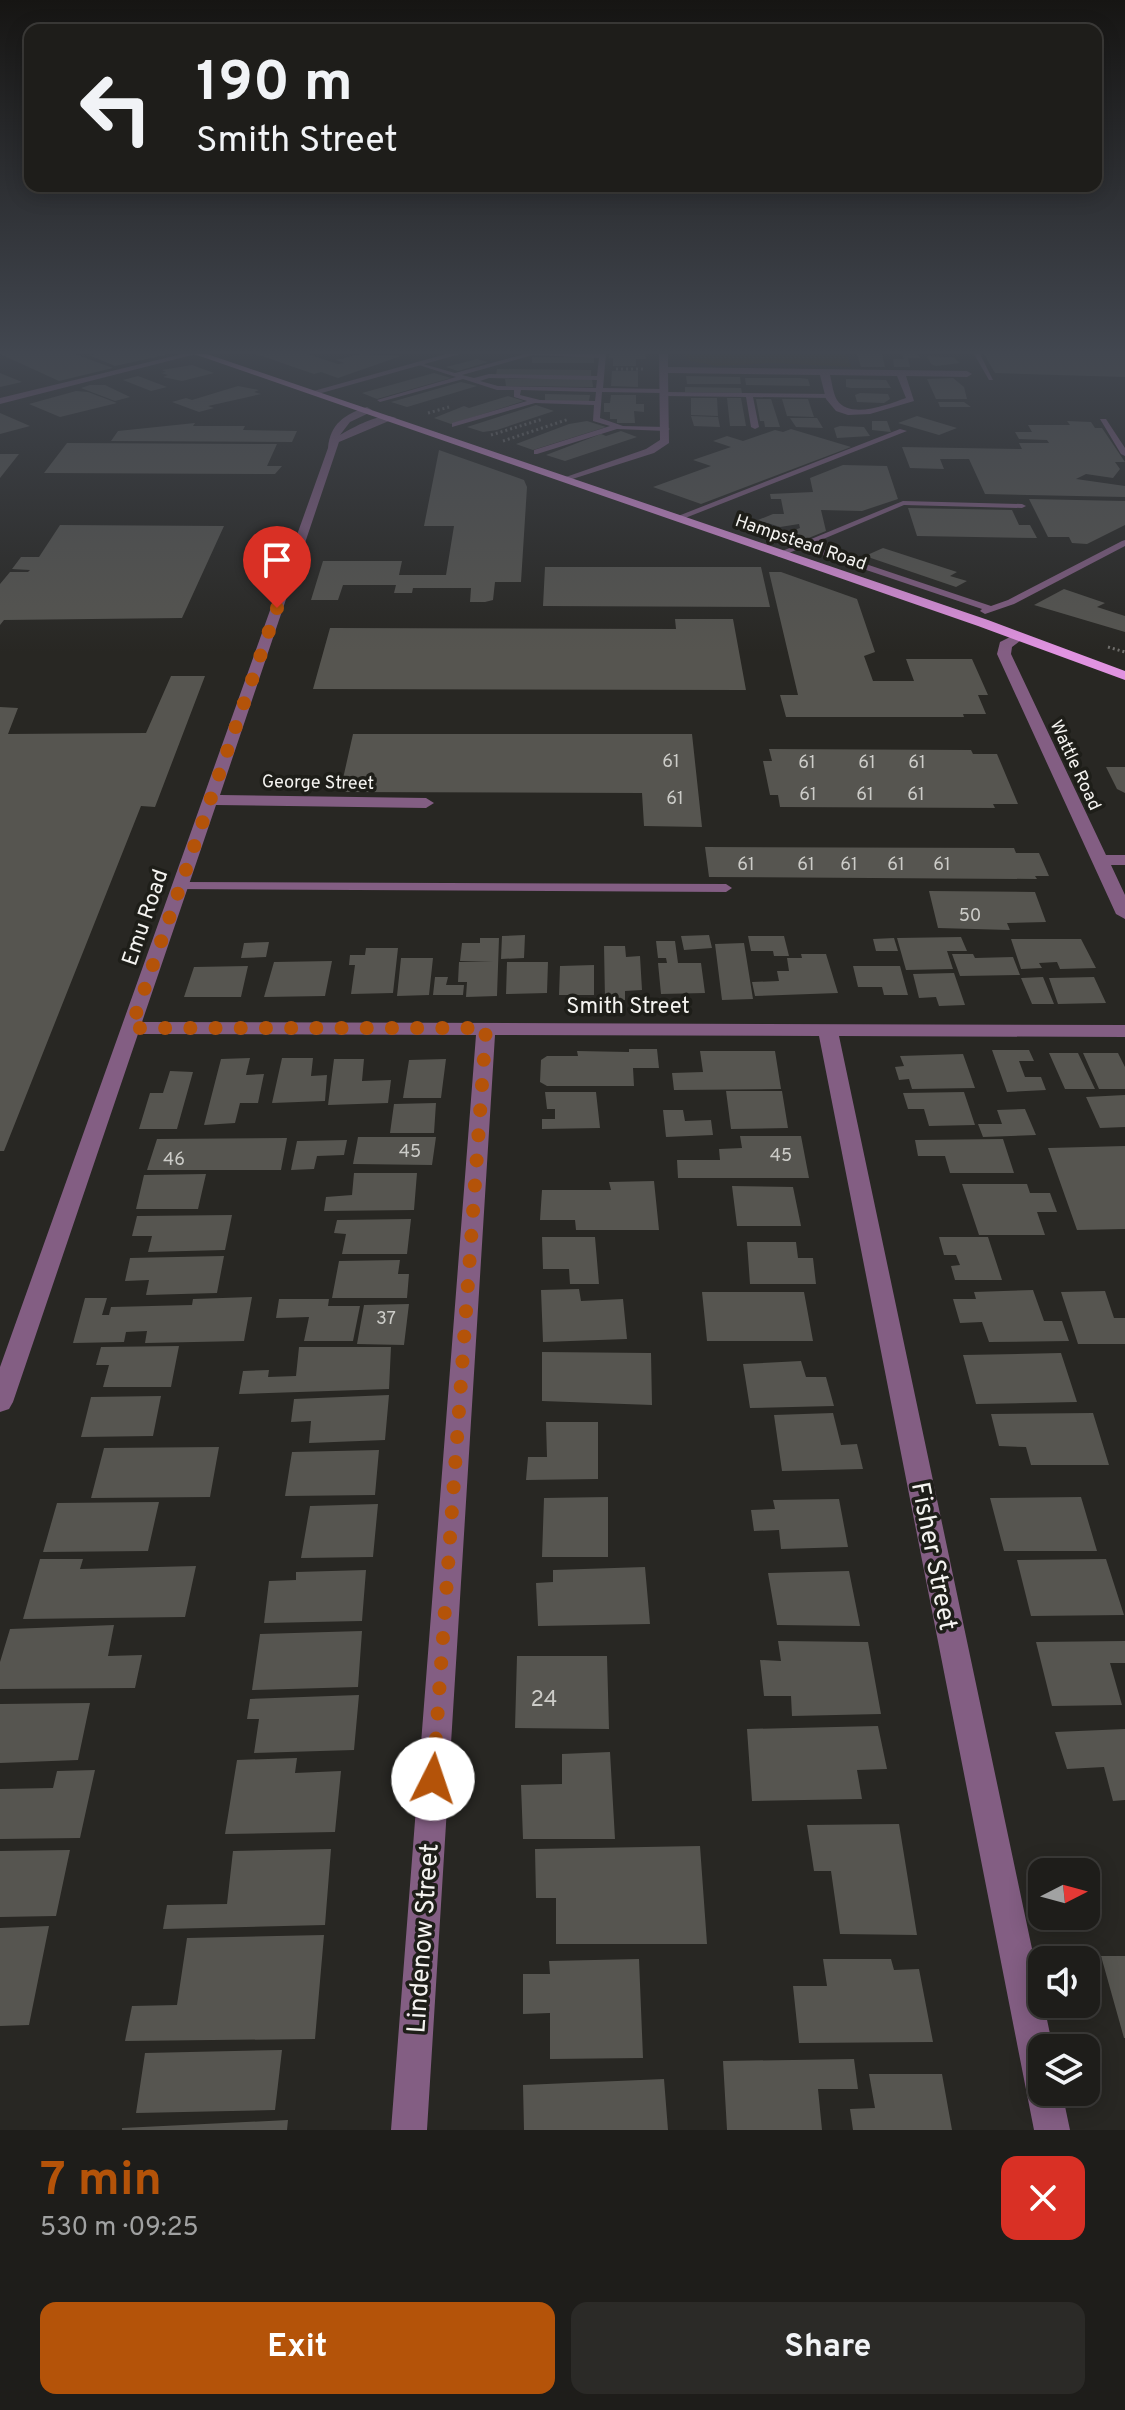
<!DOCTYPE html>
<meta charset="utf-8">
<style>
body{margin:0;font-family:Overpass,sans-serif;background:#2b2a27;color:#f1f3f6;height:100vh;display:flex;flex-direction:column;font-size:30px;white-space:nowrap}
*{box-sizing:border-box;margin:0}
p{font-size:26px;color:#a1a2a2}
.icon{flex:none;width:44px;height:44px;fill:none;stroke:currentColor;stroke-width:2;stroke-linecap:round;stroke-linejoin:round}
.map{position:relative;height:2130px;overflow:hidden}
.sheet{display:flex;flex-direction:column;background:#1e1d1a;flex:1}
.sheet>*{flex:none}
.guide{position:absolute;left:24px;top:24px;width:1078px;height:168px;border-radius:16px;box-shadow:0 4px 20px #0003,0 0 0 2px #3c3b39;background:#1e1d1a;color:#f1f3f6;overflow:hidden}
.needle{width:52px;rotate:84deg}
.fabs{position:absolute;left:1028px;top:1858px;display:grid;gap:16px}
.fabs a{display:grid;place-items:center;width:72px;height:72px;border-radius:16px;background:#1e1d1a;box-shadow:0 4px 20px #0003,0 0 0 2px #3c3b39;font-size:40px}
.pin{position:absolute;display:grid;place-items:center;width:68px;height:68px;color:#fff;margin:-82px -34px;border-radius:50% 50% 50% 0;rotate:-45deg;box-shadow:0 0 8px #0007}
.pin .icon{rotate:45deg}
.me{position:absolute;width:88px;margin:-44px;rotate:4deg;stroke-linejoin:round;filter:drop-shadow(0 0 6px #0008)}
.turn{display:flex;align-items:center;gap:28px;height:168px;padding:0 40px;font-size:36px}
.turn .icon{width:104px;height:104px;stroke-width:2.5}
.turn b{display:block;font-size:56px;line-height:68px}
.round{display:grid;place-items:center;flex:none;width:84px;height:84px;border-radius:16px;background:#2b2a27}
.summary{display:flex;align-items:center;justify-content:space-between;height:136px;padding:0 40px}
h1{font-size:48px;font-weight:700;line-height:60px;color:#b45309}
.cta{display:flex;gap:16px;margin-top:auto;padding:16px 40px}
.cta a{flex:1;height:92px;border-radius:16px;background:#b45309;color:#fff;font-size:32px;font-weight:700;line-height:92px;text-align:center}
.cta a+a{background:#2b2a27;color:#f1f3f6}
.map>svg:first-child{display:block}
.green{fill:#383203}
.building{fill:#565550}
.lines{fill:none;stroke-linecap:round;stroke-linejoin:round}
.path{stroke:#706f6c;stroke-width:3;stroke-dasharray:2 3;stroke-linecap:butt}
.service{fill:#835e83;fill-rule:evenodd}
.minor{fill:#835e83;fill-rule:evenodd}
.primary{fill:#e093e0;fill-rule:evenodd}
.route{stroke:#b45309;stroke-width:14;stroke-dasharray:0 25.2}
.labels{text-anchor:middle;stroke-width:7;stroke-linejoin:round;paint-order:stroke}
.far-street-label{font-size:18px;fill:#f4f3f0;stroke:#1e1e19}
.number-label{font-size:18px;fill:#ccccc8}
.street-label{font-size:22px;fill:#f4f3f0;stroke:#1e1e19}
.near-number-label{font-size:22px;fill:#ccccc8}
.near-street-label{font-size:26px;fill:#f4f3f0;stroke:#1e1e19}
</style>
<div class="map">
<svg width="1125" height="2130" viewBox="0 0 1125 2130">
<rect width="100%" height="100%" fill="#282723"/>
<path class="green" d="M684,354H847L851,367L774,363L717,366L690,361Z"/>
<path class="building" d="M0,354H75L113,368L59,381Z
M97,354H165V355L115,366L89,355Z
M256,354H307L338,364L344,363L336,360L361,354L401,356L338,378L321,372L314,374Z
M609,354H645L646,359H636V366H613V358H609Z
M857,354H882L885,367H861Z
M902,354H917L920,358H908L910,367H894L893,359H904Z
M984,354H1125V377L995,373Z
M927,356L953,357L960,363L936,366L931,364Z
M532,357H594V363H532Z
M477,359L488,362L458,371L446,367Z
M192,365L214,373L182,381L163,377L168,375L161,373L166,372L162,370Z
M497,369L591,370V377L496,375Z
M612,371H638V387L611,386Z
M0,373L22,382L0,387Z
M434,373L451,378L377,399L362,393Z
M138,376L167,387L151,391L123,380Z
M686,376L740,377L741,384H687Z
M745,378H800L808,379L810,386L746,385Z
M953,378L964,387L967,399H936L927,379Z
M505,379H592L593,387L506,386Z
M846,379L886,380L891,388H851L846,387Z
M461,382L477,386L407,407L391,402Z
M90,385H105L130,397L115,401L81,388Z
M238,386L259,390L254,392L261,394L208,406L214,408L199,412L172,402L186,398L192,400Z
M685,387L741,388L742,393L685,392Z
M76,391L88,392L117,403L60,417L29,404Z
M860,393L888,394L890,399L884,403L857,402L855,395Z
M545,394L590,395L589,401H545Z
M611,395H636V404H644V412L634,411L635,423H617V419H610V412H604V403H610Z
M508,396L524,401L451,424L434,418L464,406L469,408Z
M691,398H717L718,416L691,415Z
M727,398H741L746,426H730Z
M756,399H771L780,427H765L764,421H760Z
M782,399H808L814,417L787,416Z
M938,402H964L971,407H940Z
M536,405L554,411L497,430L483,432L467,427Z
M0,413L30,426L0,434Z
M691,416L718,417L720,427L694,426Z
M917,416L957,428L939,435L898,423Z
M790,418H817L823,428L796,427Z
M587,421L606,427L533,450L516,444L569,424Z
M872,421H887L891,432L872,430Z
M1067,421L1091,422L1095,428H1102L1125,462H1115L1120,469L1113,478L1086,474L1076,479L1125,486V497L985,494L969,459H940L944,469L910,468L902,447L1022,449L1019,443H1049L1047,440L1019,439L1015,432H1032L1028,425H1070Z
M195,423L193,426H245L243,430L297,431L292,442L111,441L118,431Z
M840,426L864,427L870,436L837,438L834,428Z
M791,429L851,447L701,504L653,487L711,466L693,460L731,447L713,441L727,436L743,441L775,430L783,432Z
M621,431L637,437L565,461L546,455L601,434L606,436Z
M67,443L277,444L267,466H282L275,474L44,473Z
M439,450L524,480L527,487L521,582H495L493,600L485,602H470L471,588H413L412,593H394L396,585H343L338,600H311L323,561H402L399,575H446L454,526H424Z
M0,454H19L0,478Z
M843,465L887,466L898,499L862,511L821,510L826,531L806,539L789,532L800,528L799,524L780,527L758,520L773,514H784L781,499H771L770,494L813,492L810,478Z
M1029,499L1125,501V525L1087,544L1072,543L1069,537H1048Z
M908,508L1012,510L1019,525H1030L1037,538L917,536Z
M60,525L224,526L182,618L4,620L0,625V584L10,572H28L30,570L12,569L21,557H39Z
M883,548L957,572L950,576L967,581L956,587L865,556Z
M545,567H761L770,607L543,606Z
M769,572H781L857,599L875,652L864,656L873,681H914L906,659H972L988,695H978L986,714H963L964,717H786L780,695H798Z
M1064,589L1105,603L1097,607L1125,616V632L1034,605Z
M675,619H733L746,690L313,689L330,628L676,629Z
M171,676H205L155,807L141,806L4,1151H0V707L18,708L8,734L146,733Z
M353,734H692L702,827L644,826L642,793L340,792Z
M769,749L971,750L973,754H997L1018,804H993L995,808L780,807L778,795H770L763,761H772Z
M1106,767H1125V793L1117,789Z
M705,847L1014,848L1016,853H1039L1049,876H1035L1037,879L709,877Z
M929,891L1035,892L1046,922L1007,923L1010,930L938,928Z
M525,935L524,958L501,959L502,936Z
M709,935L712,948L684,950L681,936Z
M748,936H784L789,956H774L773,951H751Z
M961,937L967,951H947L953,969L906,970L897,938Z
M480,938H499L497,996L466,997L467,982H458L459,962H493L460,961L462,943H480Z
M894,938L898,951H876L873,939Z
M1011,939H1081L1096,968L1060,969L1057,962L1039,963L1042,968L1021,969Z
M656,941H675L678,963H701L705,993L661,994L658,963H667L666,958H658Z
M269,942L266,957L241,958L244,943Z
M744,943L753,999L722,1000L715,944Z
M604,946H625L626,957L640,956L642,990L625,991V1000H605Z
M366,948H398L393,993L351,994L355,965H349L350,955H365Z
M801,954H826L838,993L755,996L752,982L779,981L777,971H789L787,958H802Z
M952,954H973L975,958L1013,957L1020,975L960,976Z
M401,958H433L429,995L397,996Z
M332,961L325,996L264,997L274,962Z
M507,962H548L547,993L506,994Z
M594,965V995H559L560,966Z
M248,966L241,997H184L194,967Z
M853,966H900L908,995H884L882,987H858Z
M954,973L965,1005L939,1006L936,997L919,998L913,974Z
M435,977H448L446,985H464L463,995H433Z
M1043,977L1054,1004H1032L1021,978Z
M1094,977L1106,1003L1058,1004L1049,978Z
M629,1049H657L659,1068H633L634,1086H547L540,1082L541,1060L547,1056H578L577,1051L629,1052Z
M992,1050H1029L1034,1061H1019L1025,1077H1041L1046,1090L1007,1092Z
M700,1051H775L781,1089L674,1090L672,1073L703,1072Z
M1049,1053H1078L1095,1089H1065Z
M1083,1053H1118L1125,1067V1089H1099Z
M963,1054L975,1088L912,1089L909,1079L899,1080L895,1067L904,1066L900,1056Z
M250,1058L246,1075L264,1074L258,1103H240L235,1123L204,1125L221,1059Z
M282,1058H313L311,1076L327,1075L325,1101L272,1103Z
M334,1059H364L362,1081L391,1080L388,1103L328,1105Z
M446,1059L441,1098H403L409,1060Z
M170,1071L193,1072L177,1129H139L150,1093H163Z
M726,1091H782L788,1128L731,1129Z
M545,1092H596L600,1128L542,1129V1119H555V1109H547Z
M964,1092L975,1125L929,1126L924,1109H908L903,1093Z
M1125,1095V1127L1100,1128L1086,1097Z
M436,1103L434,1133H390L394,1104Z
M1025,1109L1036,1135L983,1137L978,1124H1002L997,1110Z
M663,1110H683L685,1121L711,1120L713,1135L666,1137Z
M740,1136H801L809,1178H678L677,1160H720L719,1149L742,1148Z
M358,1137H436L432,1165L353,1164Z
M287,1138L281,1170H147L157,1139Z
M1003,1139L1014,1173H950L945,1156H918L915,1140Z
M347,1140L344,1155L317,1156L314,1169L291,1170L297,1141Z
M1125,1146V1229L1077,1230L1048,1148Z
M354,1173H417L414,1210L324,1211L326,1197L352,1195Z
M206,1174L198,1209H136L144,1175Z
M654,1181L659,1230H576L575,1220H540L542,1190H611L609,1182Z
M962,1184H1027L1030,1193H1050L1057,1212H1037L1045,1235H979Z
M732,1186L793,1187L801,1226H737Z
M232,1215L225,1250L148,1252L152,1236H132L137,1216Z
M411,1219L407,1254H342L346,1234L334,1233L337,1220Z
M542,1237H595L599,1284H570L569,1269H543Z
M939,1237H988L1002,1280H955L951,1266L960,1265L956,1255H944Z
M747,1242H796L798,1258H813L816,1284H750Z
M224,1256L217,1293L146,1295L149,1280L125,1281L130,1258Z
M400,1260L398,1274H409L407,1298H332L339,1261Z
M579,1289L581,1301L623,1299L627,1339L543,1342L541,1290Z
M1033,1290L1044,1321H1062L1069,1341L989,1342L982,1322L960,1323L953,1299H976L974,1292Z
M1105,1291L1114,1318H1125V1344H1078L1061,1292Z
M702,1292H804L813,1341H707Z
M252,1297L244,1341L145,1343L147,1331L126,1332L124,1342L73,1343L85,1298H107L102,1315H109L111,1307L192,1305L193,1299Z
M279,1299H329L328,1306H360L353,1341H304L309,1317L276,1318Z
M409,1304L404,1345L357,1344L364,1305Z
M179,1346L171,1387H103L109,1365H96L101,1347Z
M299,1347H391L389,1389L239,1394L243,1371L269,1370L268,1377L296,1376Z
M542,1352L651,1353L652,1405L542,1401Z
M1061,1353L1077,1402L976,1404L963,1355Z
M801,1361L806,1377H826L834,1406L750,1408L743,1364Z
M389,1395L385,1440L309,1443L311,1421L291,1422L294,1399Z
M161,1396L153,1436L81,1437L91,1397Z
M833,1413L841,1445L857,1444L863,1469L782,1471L774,1415Z
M1093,1413L1109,1465H1031L1026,1447L999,1446L991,1414Z
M546,1422H598V1479L526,1480L528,1457H547Z
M219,1447L210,1497L91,1498L104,1448Z
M379,1450L375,1495L285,1496L292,1452Z
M608,1497V1557H542L544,1498Z
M1081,1497L1097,1551H1004L990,1498Z
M839,1499L848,1547L781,1549L779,1530L754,1531L751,1510L775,1509L773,1500Z
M159,1502L148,1551L43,1552L57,1503Z
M378,1504L373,1557L301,1558L310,1506Z
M40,1559H83L80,1569L196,1566L185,1617L23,1619Z
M1106,1559L1124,1615L1031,1616L1017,1560Z
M645,1567L650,1624L538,1626L536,1583L553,1582V1570Z
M366,1570L362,1621L264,1623L269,1581L296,1580V1572Z
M849,1571L860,1626L777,1625L768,1573Z
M114,1625L108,1656L142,1655L135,1688L0,1689V1662L10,1629Z
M362,1631L358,1687L252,1690L260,1634Z
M778,1641L868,1642L881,1714L792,1716L791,1696H764L760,1660L781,1661Z
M1125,1641V1663H1110L1122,1705L1052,1706L1036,1642Z
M517,1656H607L609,1729L515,1728Z
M359,1695L354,1750L254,1753L259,1719H247L250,1699Z
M90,1703L78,1760L0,1763V1704Z
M878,1726L887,1769L857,1770L862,1799L752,1801L747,1729Z
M1125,1729V1800L1113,1801L1104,1767L1067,1769L1055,1732Z
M610,1752L615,1839H523L521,1785L562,1784V1754Z
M297,1758L295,1773L341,1771L335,1832L225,1834L237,1760Z
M95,1770L80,1838L0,1839V1789L53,1788L57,1771Z
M899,1824L917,1935L840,1934L831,1871H814L807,1825Z
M700,1846L707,1944H556V1898H536L535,1849Z
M331,1849L325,1925L163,1929L167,1905L227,1904L233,1851Z
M70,1850L56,1916L0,1917V1851Z
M49,1926L29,2025L0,2026V1928Z
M324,1935L315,2039L125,2041L132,2006L177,2005L187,1938Z
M1101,1956H1125V2038H1124Z
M639,1959L643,2058L550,2059V2013L523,2014V1974H550L549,1961Z
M823,1959H891L894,1970L919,1969L933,2042L799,2043L793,1986H827Z
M282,2050L275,2110L136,2113L145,2053Z
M854,2059L858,2089H818L822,2130H727L723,2061Z
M869,2074H942L952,2130H853L850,2109L875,2108Z
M664,2079L668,2130H524L523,2085Z
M288,2120L287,2130H122V2128Z"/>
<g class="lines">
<path class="path" d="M616,369H646
M428,413L449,407
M491,435L543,419
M503,441L569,419
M1108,647L1125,652"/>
<path class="service" d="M525,354H606L603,388L664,389L667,392L831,394L834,396L831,398L753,397L759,427L755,429L751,427L746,397L665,396L662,393L602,392L600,418L623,426L666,427L670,429L666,431L617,429L537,454H534V450L610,426L593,421L594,405L535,403L452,427V423L527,401L514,397V390H497L463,379L380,402L377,400L456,377L416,364V362L455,373ZM533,355L599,358L597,376L489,374L474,378L462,375ZM489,378L597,380L596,388L498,386L480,381ZM521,390L596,392L595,401L540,400L520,395Z
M974,354H980L993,380H989Z
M1100,419H1106L1125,448V456L1121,454Z
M900,429L907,431L680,520L673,518Z
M903,501L1022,504L1026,506L1022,508L904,505L809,545L991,606L1008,600L1122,541L1125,540V546L1014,604L985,614L980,611L982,609L801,548L779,557L775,554Z
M180,882L726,884L732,888L726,892L176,889L174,886L176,883Z"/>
<path class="minor" d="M182,354H196L0,404V398Z
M446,354H460L318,394L310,392Z
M659,354H668V367L967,371L972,374L967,377L906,376L914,401L870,414L848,415L836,411L826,399L820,375L668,373L669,443L654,453L563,482V478L646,449L660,440ZM830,375L897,376L906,398C889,404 850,420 837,400C833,393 832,383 830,375Z
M367,407L372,410L371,412L350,422L340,435C354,427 382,411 396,418L339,442L220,795L426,798L434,803L426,808L216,805L142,1022L1125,1025V1037L839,1036L1053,2048H1042V2092H1062L1070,2130H1034L819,1036L495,1035L427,2130H391L476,1035L138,1034L13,1402L9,1409L0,1412V1367L328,448C330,424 345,414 367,407Z
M1018,633L1025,637L1012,647L1011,654L1106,855H1125V865H1111L1125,895V919L1116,914L997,654L1000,642Z"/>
<path class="primary" d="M194,354H207L988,620L1125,671V680L978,626Z"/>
</g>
<linearGradient id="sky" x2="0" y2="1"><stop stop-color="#161513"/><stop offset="0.54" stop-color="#424750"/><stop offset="1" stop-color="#424750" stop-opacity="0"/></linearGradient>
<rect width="1125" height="652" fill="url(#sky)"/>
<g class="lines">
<path class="route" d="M277,608L131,1028H486L433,1779"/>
</g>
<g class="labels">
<g class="far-street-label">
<text transform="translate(801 542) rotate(19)" y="6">Hampstead Road</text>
<text transform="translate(1076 765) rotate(65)" y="6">Wattle Road</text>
<text transform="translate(318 782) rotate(1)" y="6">George Street</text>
</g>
<g class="number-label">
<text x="671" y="767">61</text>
<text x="807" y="768">61</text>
<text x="867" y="768">61</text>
<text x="917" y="768">61</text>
<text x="808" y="800">61</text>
<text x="865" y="800">61</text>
<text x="916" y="800">61</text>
<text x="675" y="804">61</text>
<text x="746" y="870">61</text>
<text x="806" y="870">61</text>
<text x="849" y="870">61</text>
<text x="896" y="870">61</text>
<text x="942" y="870">61</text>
<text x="970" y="921">50</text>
<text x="410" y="1157">45</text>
<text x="781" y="1161">45</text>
<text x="174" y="1165">46</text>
<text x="386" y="1324">37</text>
</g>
<g class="street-label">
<text transform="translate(144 917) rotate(-71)" y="8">Emu Road</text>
<text x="628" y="1013">Smith Street</text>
</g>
<g class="near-number-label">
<text x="544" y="1706">24</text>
</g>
<g class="near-street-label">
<text transform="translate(935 1556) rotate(79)" y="9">Fisher Street</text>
<text transform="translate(422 1938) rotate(-86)" y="9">Lindenow Street</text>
</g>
</g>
</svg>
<div class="fabs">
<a><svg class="needle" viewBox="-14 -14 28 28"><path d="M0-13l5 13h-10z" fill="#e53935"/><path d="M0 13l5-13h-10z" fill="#a1a2a2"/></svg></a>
<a><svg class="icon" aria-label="sound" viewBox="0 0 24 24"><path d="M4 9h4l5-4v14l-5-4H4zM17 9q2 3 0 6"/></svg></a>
<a><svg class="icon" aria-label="layers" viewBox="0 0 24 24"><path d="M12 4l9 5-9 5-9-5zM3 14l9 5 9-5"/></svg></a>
</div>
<div class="pin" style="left:277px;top:608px;background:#d93025"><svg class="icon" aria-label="arrive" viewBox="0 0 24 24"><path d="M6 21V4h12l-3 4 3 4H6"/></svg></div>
<svg class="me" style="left:433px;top:1779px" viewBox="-20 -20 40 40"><circle r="19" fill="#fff"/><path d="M0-13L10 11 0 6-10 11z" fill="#b45309"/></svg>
<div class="guide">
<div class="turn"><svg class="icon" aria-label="left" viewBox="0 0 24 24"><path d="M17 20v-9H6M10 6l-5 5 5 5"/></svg><div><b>190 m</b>Smith Street</div></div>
</div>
</div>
<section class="sheet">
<div class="summary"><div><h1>7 min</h1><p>530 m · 09:25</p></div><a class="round" style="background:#d93025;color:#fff"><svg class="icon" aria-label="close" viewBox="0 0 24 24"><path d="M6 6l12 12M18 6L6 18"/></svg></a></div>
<div class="cta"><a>Exit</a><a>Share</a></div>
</section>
